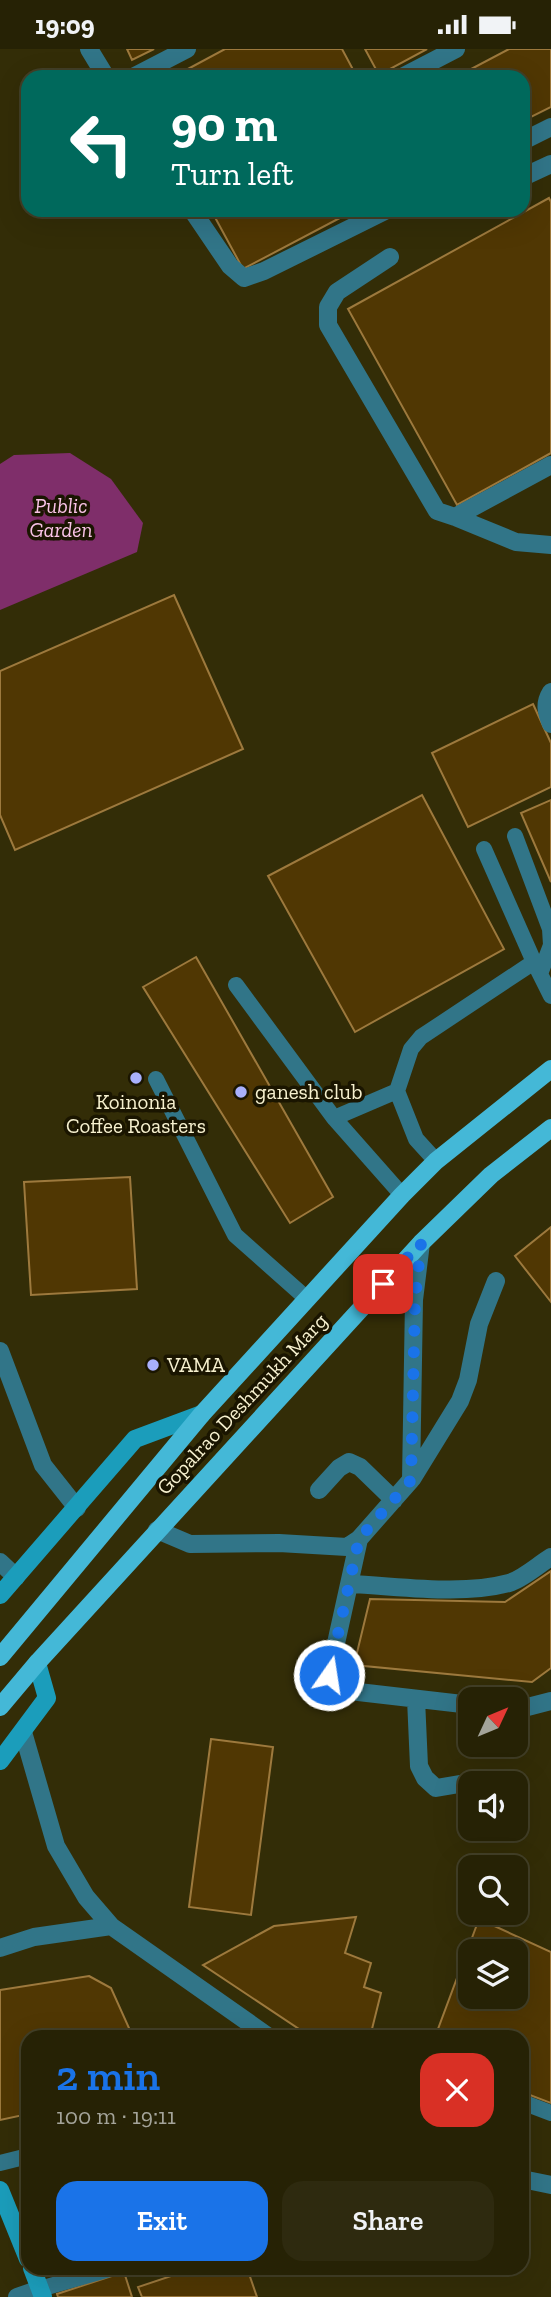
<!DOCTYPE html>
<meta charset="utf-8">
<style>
body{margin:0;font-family:"Zilla Slab",serif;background:#2e2a0f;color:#f1f3f6;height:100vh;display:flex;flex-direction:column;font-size:26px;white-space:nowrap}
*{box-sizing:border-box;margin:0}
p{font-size:23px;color:#a4a49a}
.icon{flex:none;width:38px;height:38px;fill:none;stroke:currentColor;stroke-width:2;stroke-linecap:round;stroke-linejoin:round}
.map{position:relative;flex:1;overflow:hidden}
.drawer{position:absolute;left:21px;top:1981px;width:508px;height:245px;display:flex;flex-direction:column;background:#262205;border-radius:21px;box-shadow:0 7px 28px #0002,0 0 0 2px #423f27}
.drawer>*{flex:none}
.top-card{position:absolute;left:21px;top:21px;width:509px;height:147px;border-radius:21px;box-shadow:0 7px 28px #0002,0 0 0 2px #423f27;background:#00695c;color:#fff;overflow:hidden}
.needle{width:46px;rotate:46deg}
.tools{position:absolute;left:458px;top:1638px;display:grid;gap:14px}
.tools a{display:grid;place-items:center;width:70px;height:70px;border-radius:14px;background:#262205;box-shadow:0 7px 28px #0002,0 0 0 2px #423f27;font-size:35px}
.pin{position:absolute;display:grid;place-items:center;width:60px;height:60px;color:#fff;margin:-30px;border-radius:14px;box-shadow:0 4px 10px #0006}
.me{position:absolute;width:77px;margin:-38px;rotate:13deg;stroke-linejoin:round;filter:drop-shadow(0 0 5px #0008)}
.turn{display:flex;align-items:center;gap:24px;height:147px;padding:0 35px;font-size:32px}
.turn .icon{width:91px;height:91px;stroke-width:2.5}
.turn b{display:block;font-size:49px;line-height:60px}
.round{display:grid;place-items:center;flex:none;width:74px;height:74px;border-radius:21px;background:#2e2a0f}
.head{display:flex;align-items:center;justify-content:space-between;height:119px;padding:0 35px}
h1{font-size:42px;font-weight:600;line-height:52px;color:#1a73e8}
.primary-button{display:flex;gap:14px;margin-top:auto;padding:14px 35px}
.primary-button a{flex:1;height:80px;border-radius:21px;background:#1a73e8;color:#fff;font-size:28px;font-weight:600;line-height:80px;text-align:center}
.primary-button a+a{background:#2e2a0f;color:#f1f3f6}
.status{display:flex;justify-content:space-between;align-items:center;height:49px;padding:0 35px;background:#262205;direction:ltr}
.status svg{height:19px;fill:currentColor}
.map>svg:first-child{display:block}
.green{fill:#7f2e6a}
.building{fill:#503703;stroke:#9d793d;stroke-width:2;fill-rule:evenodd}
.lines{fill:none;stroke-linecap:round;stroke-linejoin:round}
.service{stroke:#317588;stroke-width:16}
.minor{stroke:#317588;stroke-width:18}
.tertiary{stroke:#317588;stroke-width:18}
.secondary{stroke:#1b9dbb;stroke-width:18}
.primary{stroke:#44b8d7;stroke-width:18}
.route{stroke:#1a73e8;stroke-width:12;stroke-dasharray:0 21.6}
.poi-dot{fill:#a9b0fc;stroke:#1a1500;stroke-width:2.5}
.labels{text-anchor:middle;stroke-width:7;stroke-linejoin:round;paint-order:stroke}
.park-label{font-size:21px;font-style:italic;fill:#fac3e7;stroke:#1a1500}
.poi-label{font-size:21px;fill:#f7f1cf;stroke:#1a1500;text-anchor:start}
.street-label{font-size:21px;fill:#f7f1cf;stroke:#1a1500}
</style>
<div class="status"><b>19:09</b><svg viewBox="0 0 49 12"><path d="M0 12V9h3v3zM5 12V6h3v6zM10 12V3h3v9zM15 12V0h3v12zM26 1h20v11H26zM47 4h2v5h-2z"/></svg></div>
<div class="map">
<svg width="551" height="2248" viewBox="0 0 551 2248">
<rect width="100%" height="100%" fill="#332d07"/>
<path class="green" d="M70,404L111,430L143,474L137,503L0,561V415L14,406Z"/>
<path class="building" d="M127,0H154L132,11Z
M225,0H342L357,28H190L186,21Z
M365,0H427L379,26Z
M509,0H551V58L523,72V28H456Z
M549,149L551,153V404L457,456L348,260Z
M211,161H355L243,220Z
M174,546L243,700L15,801L0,766V622Z
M533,655L551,694V738L468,778L432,704Z
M422,746L504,900L355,983L268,827Z
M551,751V833L521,764Z
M196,908L333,1148L290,1174L143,938Z
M130,1128L137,1240L31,1246L24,1133Z
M551,1178V1253L515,1207Z
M551,1522V1619L532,1633L354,1616L370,1550L505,1553Z
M211,1690L273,1698L251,1866L189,1858Z
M356,1868L345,1904L371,1914L364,1938L381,1944L370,1988H311L203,1916L274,1877Z
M479,1870L551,1903V2054L522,2043V1988H435ZM471,1902H516V1948H471Z
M89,1927L111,1939L133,1988H28V2065L0,2071V1941Z
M195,2219H247L257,2248H142L138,2238Z
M124,2223L132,2248H58L57,2245Z"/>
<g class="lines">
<path class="service" d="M515,787L550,880L551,896L540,925
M484,800L534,913
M236,936L334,1069L402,1146
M156,1030L235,1186L306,1249
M334,1069L397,1042
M436,1112L416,1090L397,1042L411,1000L421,988L534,913L551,947
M522,2053L551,2064
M0,2114L28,2107
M40,2240L113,2219"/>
<path class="minor" d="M89,0L106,28
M133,28L187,0
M402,28L456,0
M523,92L551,78
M523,128L551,115
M192,161L230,217L244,229L264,222L387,161
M390,208L337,243L328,258V276L437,462L455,468L551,416
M455,468L516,493L551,496
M551,643C544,654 546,663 551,675
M0,1302L43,1416L77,1459
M412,1430L460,1352L468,1331L479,1275L496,1232
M319,1441L339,1419L349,1413L360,1418L394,1451
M157,1481L190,1495L279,1494L347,1498L359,1490L411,1431L414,1251L421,1194
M359,1490L329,1626L341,1641L471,1656
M0,1513L16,1528
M349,1535C399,1537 461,1547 509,1534C523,1530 538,1516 551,1508
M416,1650L419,1717L425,1729L436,1739L489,1730
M516,1661L551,1652
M17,2248L40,2240"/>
<path class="tertiary" d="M23,1683L56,1797L86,1848L111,1877L269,1988
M0,1899L34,1888L111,1877
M522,2130L551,2136"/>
<path class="secondary" d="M0,1546L135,1390L202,1365
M0,1712L47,1649L37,1614
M0,2141L28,2210
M32,2219L43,2248"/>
<path class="primary" d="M0,1608L202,1365L402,1146L436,1112L551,1020
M0,1658L37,1614L421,1194L491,1126L551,1079"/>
</g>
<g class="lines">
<path class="route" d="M329,1626L359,1490L411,1431L415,1251L421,1194L383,1235"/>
</g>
<g class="poi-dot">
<circle cx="136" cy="1029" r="7"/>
<circle cx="241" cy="1043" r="7"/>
<circle cx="153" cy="1316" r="7"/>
</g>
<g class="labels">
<g class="park-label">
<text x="61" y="464">Public<tspan x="61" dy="24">Garden</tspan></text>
</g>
<g class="poi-label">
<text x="255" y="1050">ganesh club</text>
<text x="136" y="1060" text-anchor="middle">Koinonia<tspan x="136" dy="24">Coffee Roasters</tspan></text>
<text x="167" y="1323">VAMA</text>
</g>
<g class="street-label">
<text transform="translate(242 1355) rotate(-47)" y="7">Gopalrao Deshmukh Marg</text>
</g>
</g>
</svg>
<div class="tools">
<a><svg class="needle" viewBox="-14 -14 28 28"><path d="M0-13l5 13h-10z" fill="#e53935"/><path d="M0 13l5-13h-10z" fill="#a4a49a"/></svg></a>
<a><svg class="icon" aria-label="sound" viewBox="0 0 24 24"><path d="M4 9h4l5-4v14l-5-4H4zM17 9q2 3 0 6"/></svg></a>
<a><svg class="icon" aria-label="search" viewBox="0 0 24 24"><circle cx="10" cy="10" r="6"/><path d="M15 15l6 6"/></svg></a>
<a><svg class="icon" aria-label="layers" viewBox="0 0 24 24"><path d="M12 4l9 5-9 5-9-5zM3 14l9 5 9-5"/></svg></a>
</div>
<div class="pin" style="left:383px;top:1235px;background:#d93025"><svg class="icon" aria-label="arrive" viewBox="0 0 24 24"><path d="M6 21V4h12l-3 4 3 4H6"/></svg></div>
<svg class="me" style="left:329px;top:1626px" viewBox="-20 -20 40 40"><circle r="17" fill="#1a73e8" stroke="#fff" stroke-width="3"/><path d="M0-11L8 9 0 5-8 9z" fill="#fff"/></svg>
<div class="top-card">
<div class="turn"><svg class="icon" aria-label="left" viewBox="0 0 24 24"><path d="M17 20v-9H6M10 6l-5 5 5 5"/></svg><div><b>90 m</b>Turn left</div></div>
</div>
<section class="drawer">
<div class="head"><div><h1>2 min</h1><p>100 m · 19:11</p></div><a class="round" style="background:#d93025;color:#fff"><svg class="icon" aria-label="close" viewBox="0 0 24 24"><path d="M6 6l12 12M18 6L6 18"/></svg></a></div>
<div class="primary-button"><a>Exit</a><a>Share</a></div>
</section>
</div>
